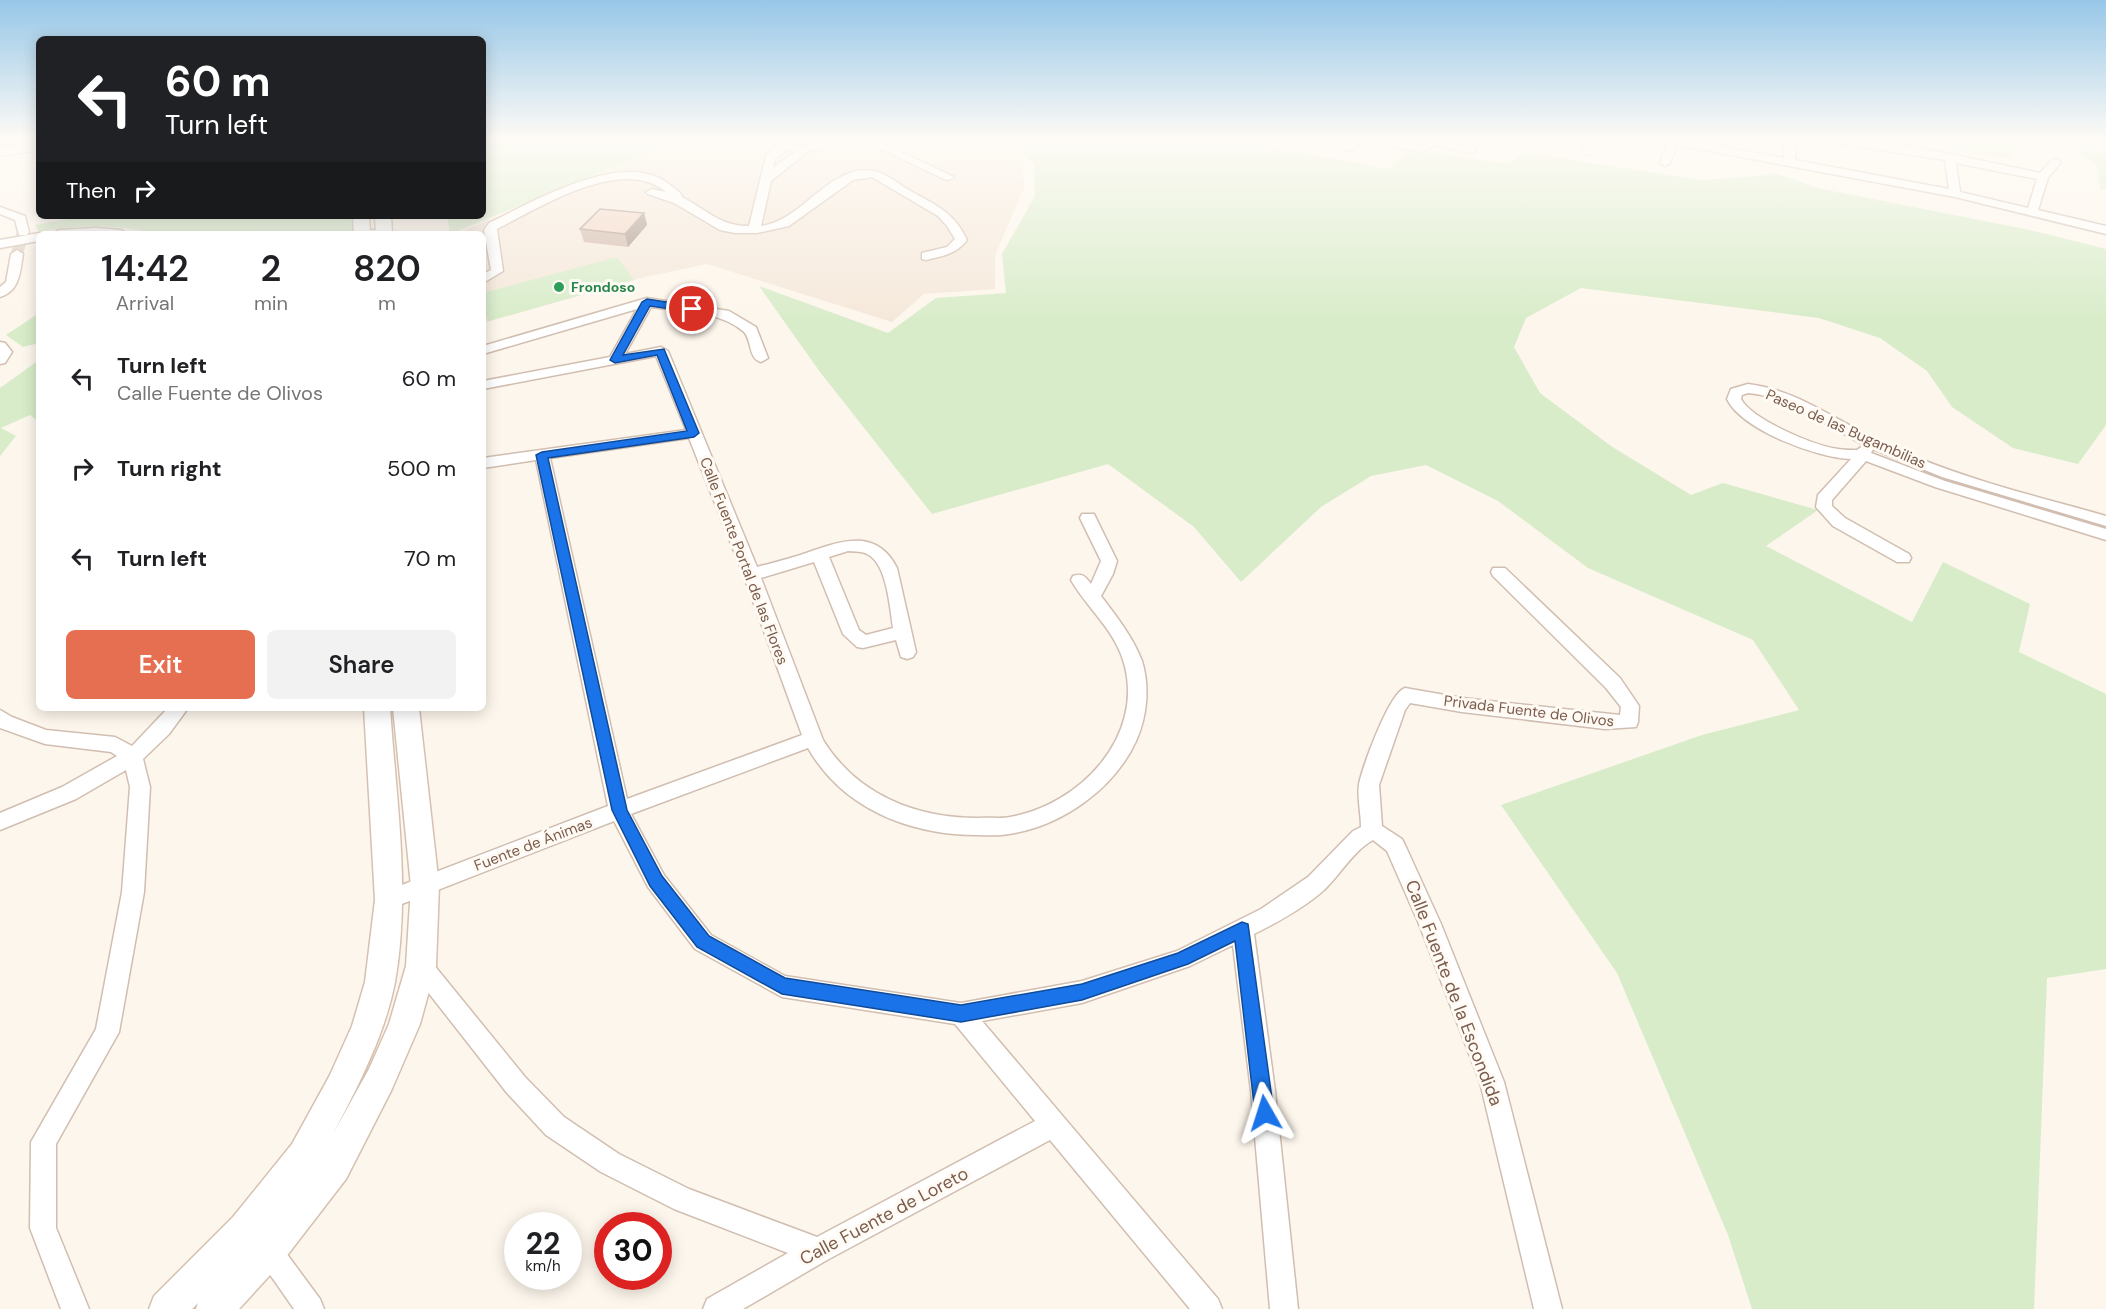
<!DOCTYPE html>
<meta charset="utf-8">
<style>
body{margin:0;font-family:"DM Sans",sans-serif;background:#f2f2f2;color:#202124;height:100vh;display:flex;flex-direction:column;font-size:22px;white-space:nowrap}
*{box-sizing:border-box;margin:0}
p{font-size:20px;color:#757577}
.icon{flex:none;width:33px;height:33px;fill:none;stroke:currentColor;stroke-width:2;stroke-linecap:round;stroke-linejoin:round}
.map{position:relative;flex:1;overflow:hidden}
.panel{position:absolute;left:36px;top:231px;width:450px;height:480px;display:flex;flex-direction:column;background:#fff;border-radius:9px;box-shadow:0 3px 15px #0003}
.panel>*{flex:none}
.guide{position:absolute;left:36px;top:36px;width:450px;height:183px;border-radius:9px;box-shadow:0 3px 15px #0003;background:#202124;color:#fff;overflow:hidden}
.speed{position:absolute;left:504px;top:1212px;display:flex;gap:12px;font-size:30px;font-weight:700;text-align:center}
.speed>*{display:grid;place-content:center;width:78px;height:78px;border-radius:50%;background:#fff;box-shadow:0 3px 15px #0003;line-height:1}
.speed small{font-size:15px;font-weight:400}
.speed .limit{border:9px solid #d22;background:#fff;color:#111}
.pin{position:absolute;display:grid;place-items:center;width:51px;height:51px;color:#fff;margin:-26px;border:3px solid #fff;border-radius:50%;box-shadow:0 2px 6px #0007}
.me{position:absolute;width:66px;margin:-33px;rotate:354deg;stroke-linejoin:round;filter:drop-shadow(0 0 4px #0008)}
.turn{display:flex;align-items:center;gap:21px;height:126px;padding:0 30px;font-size:27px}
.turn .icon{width:78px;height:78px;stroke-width:2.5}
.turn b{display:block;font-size:42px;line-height:51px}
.then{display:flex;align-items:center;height:57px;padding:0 30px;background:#0003;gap:12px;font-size:22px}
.eta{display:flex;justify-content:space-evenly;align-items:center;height:102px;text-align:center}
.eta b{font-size:36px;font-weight:600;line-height:42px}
.cta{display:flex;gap:12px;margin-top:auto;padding:12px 30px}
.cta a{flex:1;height:69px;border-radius:9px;background:#e76f51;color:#fff;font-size:24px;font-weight:600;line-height:69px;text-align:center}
.cta a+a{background:#f2f2f2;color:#202124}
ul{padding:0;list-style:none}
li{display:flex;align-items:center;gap:18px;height:90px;padding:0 30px}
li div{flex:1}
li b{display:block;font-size:22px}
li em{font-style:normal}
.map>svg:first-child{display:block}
.residential{fill:#f5e8da}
.green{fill:#d8ecc9}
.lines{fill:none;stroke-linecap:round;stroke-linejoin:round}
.minor-tunnel{stroke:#dcd0c4;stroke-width:12;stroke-dasharray:12 6;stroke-linecap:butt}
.secondary-tunnel{stroke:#dcd0c4;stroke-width:16;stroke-dasharray:16 8;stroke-linecap:butt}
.minor-casing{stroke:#d1beb0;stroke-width:3}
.tertiary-casing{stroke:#d1beb0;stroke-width:3}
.secondary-casing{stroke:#d6c0b0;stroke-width:3}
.minor{fill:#fff;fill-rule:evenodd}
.tertiary{fill:#fff;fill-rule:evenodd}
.secondary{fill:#fff;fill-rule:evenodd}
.wall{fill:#d1b7a8}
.shaded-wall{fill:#aa9588}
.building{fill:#f3d5c3;stroke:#aa9588;stroke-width:1.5}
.route{fill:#1a73e8;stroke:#114b97;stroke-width:1.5}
.leisure-dot{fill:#2e9e5b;stroke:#fffaf3;stroke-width:2}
.labels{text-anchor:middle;stroke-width:6;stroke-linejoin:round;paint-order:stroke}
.far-leisure-label{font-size:14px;font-weight:bold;fill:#27864d;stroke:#fffaf3;text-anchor:start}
.street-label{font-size:15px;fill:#7a5c4d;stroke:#fffaf3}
.near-street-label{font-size:18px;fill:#7a5c4d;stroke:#fffaf3}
</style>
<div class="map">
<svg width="2106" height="1309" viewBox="0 0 2106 1309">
<rect width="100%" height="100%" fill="#fdf6ec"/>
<path class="residential" d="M681,140H991L1020,161L1025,186L995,255V289L924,294L892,322L707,264L641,278L483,323V234H456Z"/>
<path class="green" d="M483,140H680L450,234L447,216H483Z
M1003,140H1257L1281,150L1389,169L1411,150L1508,164L1525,153L1702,180L1749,177L1775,173L1817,188L2030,230L2106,249V425L2078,464L2013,448L1952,407L1927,371L1880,338L1819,318L1581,288L1526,318L1514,347L1540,393L1611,446L1691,495L1723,483L1818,510L1766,546L1912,622L1943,562L2030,604L2019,652L2106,694V969L2047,978L2034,1309H1752L1728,1235L1617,973L1501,805L1702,735L1799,710L1753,640L1588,568L1498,501L1426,465L1371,476L1321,507L1241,582L1194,527L1108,464L932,514L820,372L759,286L888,333L936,298L1006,293L1002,254L1035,196L1034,164Z
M1946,140H2030L2006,158L1958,151Z
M2034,140H2106V190L2100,189L2097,165L2070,148Z
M70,216H264V219L284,216H355L356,231L339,234H154C115,224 79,225 39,232L35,225L69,219Z
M617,257L634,280L489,321L483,310V293Z
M39,313V343L23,347L6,335Z
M39,360V422L30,415L1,428L16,436L0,456V388Z"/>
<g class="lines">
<path class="minor-tunnel" d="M17,254L23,232"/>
<path class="secondary-tunnel" d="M0,148L39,142"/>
<defs>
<path id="minor" d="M824,140H840L807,152L771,181L761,226C803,221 829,163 874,171C889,174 900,186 914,193C938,206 955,214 967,240C956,254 943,256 926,260L922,259V253L947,247L955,239L947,226L938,216L872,177L853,180L789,226L757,233H735L720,230L674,203L648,194L646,192L652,189L666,192C623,155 540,207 497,229L503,271L483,283V274L491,270L484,230L489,223C532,202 626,147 670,185C675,189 681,192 682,197C705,209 722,227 749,226L766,156C783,137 787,147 805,146C811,145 818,142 824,140ZM788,150L796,151L773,168L775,159Z
M862,140H876L954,177L948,180L944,179Z
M1350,140H1361L1353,150H1345L1344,148Z
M1369,140H1392L1422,145L1427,140L1475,148L1476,150L1471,153L1434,145L1424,152L1374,143Z
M1510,140H1521L1512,148L1507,145Z
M1589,140H1599L1591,154L1587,155L1582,152Z
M1664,140H1686L1784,158L1785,140H1795V160L1949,189L1945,160L1835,143L1830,140C1900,140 1972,159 2040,173L2052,160L2056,159L2061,162L2048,178L2038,210L2106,226V234L1955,197L1677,145L1670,163L1665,166L1660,163L1667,143ZM1956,163L2037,179L2028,208L1960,192Z
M0,207L25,216L29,232L27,235H19L15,220L0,214Z
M17,250L23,254C20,272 20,291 0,297V287L6,282L11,254Z
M647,298L729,311L756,327L768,358L761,362C748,359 752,338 743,331C719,311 681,311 651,307L625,354L661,347L668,351L757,567C775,562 794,558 812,551C845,539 878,530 897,568L916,652L913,657L907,659L901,657L896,640L863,648L857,647L843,634L814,562L761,578L823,740C857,795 916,818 978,818C989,817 1000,819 1010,817C1080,805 1145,736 1124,663C1115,630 1087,608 1071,580L1073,576C1082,573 1085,576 1091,584L1101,561L1080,518L1082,514H1094L1117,561L1113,574L1101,596C1116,616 1133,637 1142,661C1150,687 1147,717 1136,741C1114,789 1062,826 1009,834C999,836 988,835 977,835C910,835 843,809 808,748L631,814L664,875L711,935L785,976L961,1003L1082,981L1177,951L1261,909L1308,877L1353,831L1361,827C1361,813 1357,797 1359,784C1363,766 1389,693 1405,688L1462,698L1620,715L1621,707L1606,688L1493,576L1491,572L1493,568H1505L1620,678L1639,706L1638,722L1636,727L1605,729L1462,712L1410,703L1405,710L1379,785L1382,826L1402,839L1405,845L1441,924L1504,1082L1562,1309H1534L1480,1082L1419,924L1387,851L1373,840C1353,851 1340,875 1324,890C1304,908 1278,922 1254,934L1275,1091L1298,1309H1270L1251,1091L1233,945L1190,966L1082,1003L982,1021L1218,1299L1222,1309H1190L1050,1140L827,1260L743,1309H703L707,1299L788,1253L674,1209L601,1172L546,1135L507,1093L413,973L410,966L413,959L421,956L429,959L525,1077L564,1117L619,1154L689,1189L817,1237L1035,1121L955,1024L782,997L695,949L648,887L614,821L389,909L381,907L378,900L381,893L608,806L536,460L483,468V458L686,430L656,356L483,389V381L610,357L637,309L483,354V346ZM689,438L743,574L802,735L627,799L550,458ZM848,551C855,552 862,551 867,554C887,563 890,608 893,628L866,635L859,630L829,557Z
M0,342L5,343L12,352L5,363L0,364Z
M1748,384C1790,389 1824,412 1860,431C1879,441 1899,450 1918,458C1979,483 2043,498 2106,516V526L1942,477L1873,449L1871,453L1945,481L2106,529V540L1935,487L1866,461L1832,500V506L1845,518L1909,554L1911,558L1909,562H1897L1833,526L1816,507L1818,495L1851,459C1817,458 1742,430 1727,399L1731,389ZM1748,393C1791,397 1827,426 1864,445L1857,450C1851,450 1845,450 1838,449C1815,446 1752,420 1741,399L1742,395Z
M168,708H188L169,734L143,759L150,787L144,892L119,1032L56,1144V1228L89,1309H61L30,1228L31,1142L96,1029L122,892L130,787L126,770L76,799L0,830V813L62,787L117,756L111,752L45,744L0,728V710L12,717L46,730L115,737L132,746Z
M266,1234L275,1238L320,1299L324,1309H294L257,1256L253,1247L257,1238Z"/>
<path id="tertiary" d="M96,228L121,230L128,234H52L59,230Z
M368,230H378L385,234H361Z
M39,233L44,234H39V241L0,248V240Z"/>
<path id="secondary" d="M39,142V150L0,156V148Z
M353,216H369L370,234H354Z
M375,216H391L392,234H376Z
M364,708H390C396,798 411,892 395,982C385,1035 358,1086 333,1134L369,1069L389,1024L406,966L411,886L393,708H419L439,886L436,966L420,1024L391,1091L346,1179L282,1262L239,1309H196L198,1303L192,1309H149L154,1296L233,1217L292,1144L330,1075L352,1026L365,982L375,900Z"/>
</defs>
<use href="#minor" class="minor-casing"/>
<use href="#tertiary" class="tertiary-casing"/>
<use href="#secondary" class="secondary-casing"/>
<use href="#minor" class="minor"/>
<use href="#tertiary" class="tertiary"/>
<use href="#secondary" class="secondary"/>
</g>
<path class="wall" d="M644,213L647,225L628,247L584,242L580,229Z"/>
<path class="shaded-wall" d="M644,213L647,225L628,247L625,234Z"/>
<path class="building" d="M600,209L644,213L625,234L580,229Z"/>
<linearGradient id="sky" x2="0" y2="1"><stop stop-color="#97c7e8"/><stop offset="0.43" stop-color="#fefbf6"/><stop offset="1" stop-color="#fefbf6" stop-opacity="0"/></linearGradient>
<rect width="2106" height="323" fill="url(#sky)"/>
<path class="route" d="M647,299L692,306L697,309L692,312L650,306L623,355L664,349L699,433L694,437L548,458L627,810L662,876L709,936L785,978L961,1005L1082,984L1178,953L1242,922L1248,924L1274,1113L1271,1119L1265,1122L1258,1119L1255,1113L1235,941L1188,964L1082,1000L961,1022L782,994L697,947L650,886L612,810L536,455L542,452L687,431L657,355L615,363L610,360L642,302Z"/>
<circle class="leisure-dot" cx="559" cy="287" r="6"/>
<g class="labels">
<g class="far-leisure-label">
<text x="571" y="292">Frondoso</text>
</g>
<g class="street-label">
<text transform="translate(1846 429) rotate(24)" y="5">Paseo de las Bugambilias</text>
<text transform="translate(744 561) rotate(69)" y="5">Calle Fuente Portal de las Flores</text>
<text transform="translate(1529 711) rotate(7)" y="5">Privada Fuente de Olivos</text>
<text transform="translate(533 844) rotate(-21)" y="5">Fuente de Ánimas</text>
</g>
<g class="near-street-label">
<text transform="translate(1454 993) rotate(69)" y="6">Calle Fuente de la Escondida</text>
<text transform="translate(884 1216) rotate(-28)" y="6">Calle Fuente de Loreto</text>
</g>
</g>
</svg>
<div class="speed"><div>22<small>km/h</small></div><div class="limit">30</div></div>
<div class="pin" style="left:692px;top:309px;background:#d93025"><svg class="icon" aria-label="arrive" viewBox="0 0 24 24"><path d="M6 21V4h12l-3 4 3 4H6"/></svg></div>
<svg class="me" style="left:1265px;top:1113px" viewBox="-20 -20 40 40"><path d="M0-17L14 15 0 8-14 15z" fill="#1a73e8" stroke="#fff" stroke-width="4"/></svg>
<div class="guide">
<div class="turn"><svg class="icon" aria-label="left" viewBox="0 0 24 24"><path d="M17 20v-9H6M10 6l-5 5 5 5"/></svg><div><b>60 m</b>Turn left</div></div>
<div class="then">Then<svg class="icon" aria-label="right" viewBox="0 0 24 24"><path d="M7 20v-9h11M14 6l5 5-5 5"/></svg></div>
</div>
<section class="panel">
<div class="eta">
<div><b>14:42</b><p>Arrival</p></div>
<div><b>2</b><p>min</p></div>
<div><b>820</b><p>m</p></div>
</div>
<ul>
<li><svg class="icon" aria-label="left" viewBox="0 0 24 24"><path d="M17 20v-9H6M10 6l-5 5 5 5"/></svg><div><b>Turn left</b><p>Calle Fuente de Olivos</p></div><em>60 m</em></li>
<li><svg class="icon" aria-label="right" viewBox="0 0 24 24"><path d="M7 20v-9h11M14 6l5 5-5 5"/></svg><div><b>Turn right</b></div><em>500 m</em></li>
<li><svg class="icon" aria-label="left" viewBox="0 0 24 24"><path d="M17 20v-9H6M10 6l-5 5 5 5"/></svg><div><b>Turn left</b></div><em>70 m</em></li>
</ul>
<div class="cta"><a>Exit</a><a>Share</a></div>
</section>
</div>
